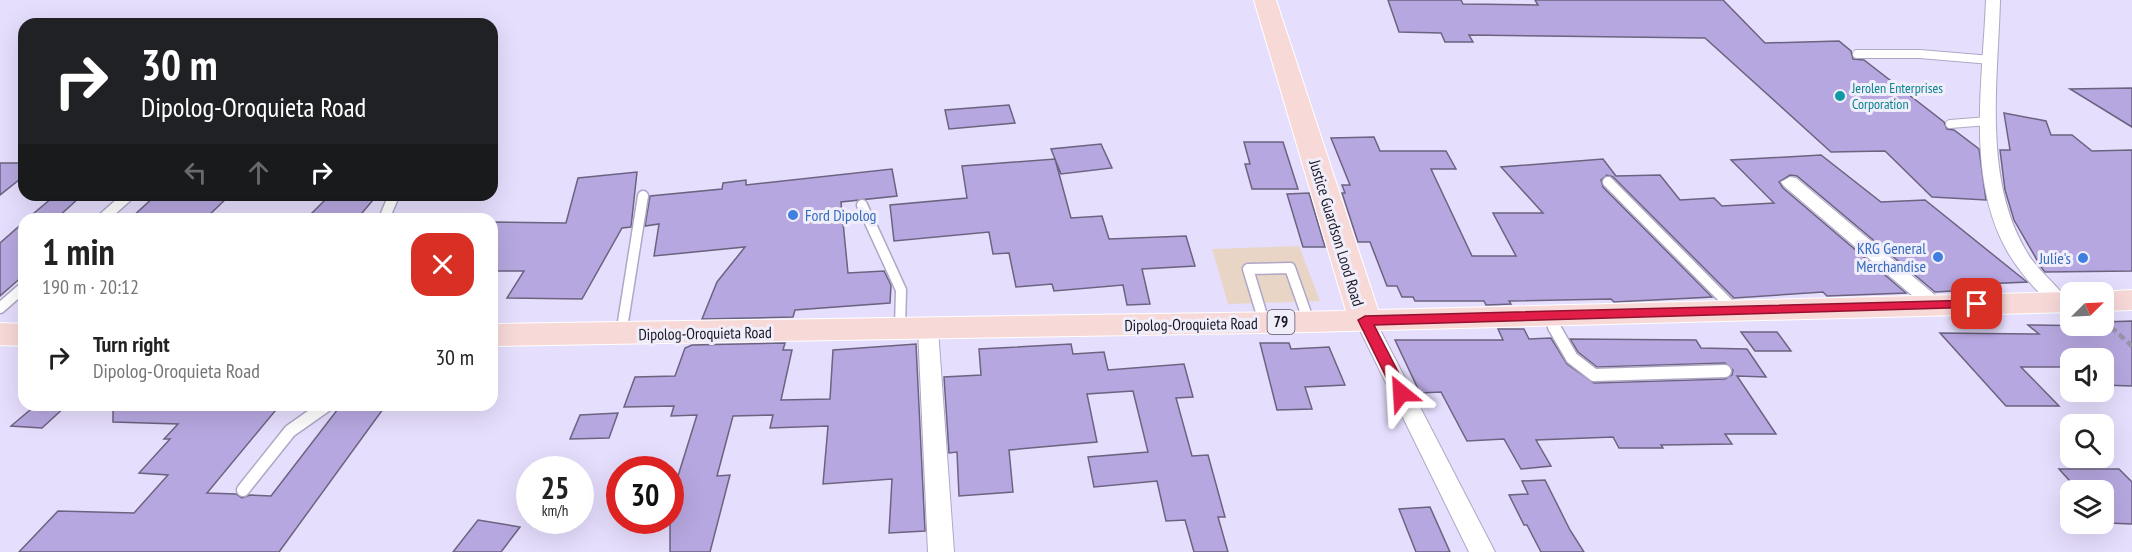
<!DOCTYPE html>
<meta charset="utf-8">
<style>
body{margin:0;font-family:"PT Sans Narrow",sans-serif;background:#f2f2f2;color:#222;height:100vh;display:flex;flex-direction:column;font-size:22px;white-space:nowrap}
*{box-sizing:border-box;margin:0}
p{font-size:20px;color:#767676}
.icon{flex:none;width:33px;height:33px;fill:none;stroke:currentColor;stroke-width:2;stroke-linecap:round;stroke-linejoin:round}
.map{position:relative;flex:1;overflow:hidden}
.panel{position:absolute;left:18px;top:213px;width:480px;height:198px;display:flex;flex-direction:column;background:#fff;border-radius:18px;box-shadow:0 6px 24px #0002}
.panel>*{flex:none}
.guide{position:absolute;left:18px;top:18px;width:480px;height:183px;border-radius:18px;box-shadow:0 6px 24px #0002;background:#202124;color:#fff;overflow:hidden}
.needle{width:39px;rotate:66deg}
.tools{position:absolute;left:2060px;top:282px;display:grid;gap:12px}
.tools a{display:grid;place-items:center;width:54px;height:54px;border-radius:12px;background:#fff;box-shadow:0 6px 24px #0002;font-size:30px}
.speed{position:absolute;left:516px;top:456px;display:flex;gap:12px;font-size:30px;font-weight:700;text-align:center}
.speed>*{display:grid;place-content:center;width:78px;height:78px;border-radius:50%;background:#fff;box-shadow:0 6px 24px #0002;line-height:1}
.speed small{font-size:15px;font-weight:400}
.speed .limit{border:9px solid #d22;background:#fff;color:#111}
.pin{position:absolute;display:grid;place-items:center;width:51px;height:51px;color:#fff;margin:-26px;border-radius:12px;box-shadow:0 3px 9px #0006}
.me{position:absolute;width:66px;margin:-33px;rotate:333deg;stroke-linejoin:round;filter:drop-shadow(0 0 4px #0008)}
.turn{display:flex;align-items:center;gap:21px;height:126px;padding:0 24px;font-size:27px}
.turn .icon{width:78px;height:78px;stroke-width:2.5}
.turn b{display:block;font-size:42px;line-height:51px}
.lanes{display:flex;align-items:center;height:57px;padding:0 24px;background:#0003;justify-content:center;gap:30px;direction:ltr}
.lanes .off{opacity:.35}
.round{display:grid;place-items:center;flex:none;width:63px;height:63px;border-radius:18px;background:#f2f2f2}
.headline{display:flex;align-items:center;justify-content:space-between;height:102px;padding:0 24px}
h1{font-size:36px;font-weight:600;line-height:45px}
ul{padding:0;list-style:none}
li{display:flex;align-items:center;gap:18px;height:84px;padding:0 24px}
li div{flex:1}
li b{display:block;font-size:22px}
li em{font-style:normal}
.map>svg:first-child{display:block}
.commercial{fill:#e8d5c6}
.building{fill:#b7a7e0;stroke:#6b637f;stroke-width:1.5}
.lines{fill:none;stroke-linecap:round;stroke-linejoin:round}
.service-far2-casing{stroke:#afa7c5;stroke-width:10}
.service-far1-casing{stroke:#afa7c5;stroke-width:13}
.service-casing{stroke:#afa7c5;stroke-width:15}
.minor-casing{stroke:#afa7c5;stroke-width:2}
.primary-casing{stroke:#fff;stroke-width:2}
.path-far1{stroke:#9a94ab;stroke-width:4;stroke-dasharray:6 3;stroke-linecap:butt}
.path{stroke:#9a94ab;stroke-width:4.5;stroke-dasharray:7 4;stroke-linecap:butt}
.service-far2{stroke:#fff;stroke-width:8}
.service-far1{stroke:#fff;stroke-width:10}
.service{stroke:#fff;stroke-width:12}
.minor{fill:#fff;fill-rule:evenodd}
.primary{fill:#f7d9d8;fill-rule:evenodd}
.route{fill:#e11d48;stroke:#92132f;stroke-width:1.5}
.culture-dot{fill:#0f9aa8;stroke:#f1eefb;stroke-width:2}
.shop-dot{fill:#3f7fe0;stroke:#f1eefb;stroke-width:2}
.labels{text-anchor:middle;stroke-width:6;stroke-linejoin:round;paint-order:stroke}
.far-culture-label{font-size:14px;fill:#0d838f;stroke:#f1eefb;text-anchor:start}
.shield{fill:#f1eefb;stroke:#5b5864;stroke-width:1.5}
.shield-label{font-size:15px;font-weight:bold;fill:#1b1823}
.shop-label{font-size:16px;fill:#366cbe;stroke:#f1eefb;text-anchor:end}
.street-label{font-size:16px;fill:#1b1823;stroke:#f1eefb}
</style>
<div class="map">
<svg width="2132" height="552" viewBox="0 0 2132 552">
<rect width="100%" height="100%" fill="#e6defd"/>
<path class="commercial" d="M1299,246L1320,301L1228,304L1212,249Z"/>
<path class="building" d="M1388,0H1461L1463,4L1538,5L1535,0H1723L1765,43L1839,41L1851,51L1853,59L1864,60L1944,122L1947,129L1954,130L1979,149L1986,200L1932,197L1885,151L1831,152L1705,38L1469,35L1473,42H1445L1441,33L1399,32Z
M2132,88V127L2070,89Z
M1009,105L1015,123L949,129L945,110Z
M2004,113L2046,121L2051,135H2072L2092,151L2132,150V271L2045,272L2041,267L2014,220L2005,190L2000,150H2010Z
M1374,137L1380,151H1446L1456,169H1431L1472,256H1516L1493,213H1543L1501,167L1603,159L1616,176L1660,175L1680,200L1714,198L1722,206L1774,203L1731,160L1821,155L1881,202L1925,200L2027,282L1984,284L1989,289L1935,292L1797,176L1790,175L1779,182L1783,188L1906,293L1827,296L1823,292L1734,298L1613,177L1607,175L1601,180L1603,187L1712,297L1614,302L1611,299L1509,301L1511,304L1486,305L1484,301H1415L1413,297H1402L1397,286H1387L1370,242H1358L1342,193H1345L1342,185H1350L1331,138Z
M1244,142H1283L1298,189H1252L1245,164H1250Z
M1101,144L1112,168L1061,174L1051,149Z
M1055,159L1071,218L1102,216L1109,239L1186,236L1195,266L1142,269L1150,304L1127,305L1123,285L1054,291L1052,284L1016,287L1009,253L993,254L989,232L894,241L890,205L967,198L962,166Z
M0,163H24V176L0,195Z
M892,169L897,196L841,202L848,273L884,271L891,285L890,303L795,310L793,317L702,319L717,282L745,247L654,256L659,224L645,226L650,196L722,189L723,183L746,180V185Z
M637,172L631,227L622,228L582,299L507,298L524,271H492V222L566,223L578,178Z
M1309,193L1325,247H1303L1287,194Z
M156,195H230L205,219H130Z
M80,197L56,219H27L52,198Z
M326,199L373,200L357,219H306Z
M24,222V275L0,296V243Z
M2132,321V386L2103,385V358H2070V367H2021L2059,406H2006L1940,333L2039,334L2028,325L2103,326V322Z
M1498,329H1524L1529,339L1551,338L1567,364L1594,383L1725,379L1732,375L1733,370L1725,363L1597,367L1578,352L1570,339L1696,340L1701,348L1747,349L1766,377L1737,376L1776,434H1725L1732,444L1661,445L1663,448H1619L1613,437L1536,440L1551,466L1521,469L1504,439L1467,441L1441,392L1420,393L1395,340H1503Z
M1741,332H1777L1791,351H1755Z
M785,343L783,350H792L781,400L830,399L833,350L916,344L925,531L889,533L892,479L823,484L828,426L770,428L773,415L733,416L717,476L730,475L710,552H670V477L678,476L697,415L671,416L674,406L624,407L635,377L675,376L685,348L692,345Z
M1260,343H1289L1291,349L1329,347L1345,385L1305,387L1312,409L1277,410Z
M1071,344L1073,354L1104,352L1108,370L1184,364L1193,397L1176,398L1192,456L1208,455L1225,517H1218L1228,552H1194L1185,520L1166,521L1157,481L1094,487L1088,457L1148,452L1133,391L1087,394L1097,442L1009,450L1013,492L959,496L957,452L949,453L944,377L981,375L979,349Z
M36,405H67L42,428L11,426Z
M113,405H280L207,493L236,494L242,498L250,495L271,496L341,405H386L279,552H19L58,511L134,513L168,475L139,473L170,439H164L178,424L113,422Z
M618,413L609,438L570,439L580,415Z
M2059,469H2119L2132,482V524L2108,523L2103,518V490H2078Z
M1545,480L1570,530L1584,552H1541L1527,525H1524L1509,495L1528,494L1522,481Z
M1430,507L1450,552H1416L1399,509Z
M478,520L520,527L501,552H453Z"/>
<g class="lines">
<defs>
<path id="service-far2" d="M1857,54H1920L1991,60
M1950,124L1989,121"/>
<path id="service-far1" d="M1608,182L1735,310
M862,205L901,290L900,328
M102,219L129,195
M384,219L394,195
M0,308L24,287
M1547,315L1555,328
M1264,322L1248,269L1290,268L1309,322
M622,328L643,196"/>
<path id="service" d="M1554,327L1572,358L1594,375L1725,371
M900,330V327
M621,334L622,327
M243,490L290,431L327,405"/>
<path id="minor" d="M1986,0H2000C1998,80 1983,176 2025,249C2036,270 2056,283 2069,302L2066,306H2052C2035,289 2018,271 2006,249C1966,176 1983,80 1986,0Z
M1790,177L1796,178L1942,301L1945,305L1942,309H1928L1784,186L1781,182Z
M1365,314L1372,315L1375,320L1495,552H1469L1355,320L1358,315Z
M928,322L935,324L938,329L954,552H928L918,329L921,324Z"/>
<path id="primary" d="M1254,0H1276L1378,310L2070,292H2072L2070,312L1309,332L492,346V324L1346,311Z
M2132,290V310L2103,311V292H2097Z
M0,323L24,324V346L0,345Z"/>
</defs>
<use href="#service-far2" class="service-far2-casing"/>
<use href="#service-far1" class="service-far1-casing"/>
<use href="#service" class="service-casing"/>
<use href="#minor" class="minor-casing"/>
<use href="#primary" class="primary-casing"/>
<path class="path-far1" d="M2106,322L2113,328"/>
<path class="path" d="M2111,327L2132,346"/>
<use href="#service-far2" class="service-far2"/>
<use href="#service-far1" class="service-far1"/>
<use href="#service" class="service"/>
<use href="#minor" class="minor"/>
<use href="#primary" class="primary"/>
</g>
<path class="route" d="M1977,300L1982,301V307L1374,325L1409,393L1401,398L1394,393L1358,320L1365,316Z"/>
<circle class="culture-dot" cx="1840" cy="96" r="6"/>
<g class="shop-dot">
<circle cx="793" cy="215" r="6"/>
<circle cx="1938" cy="257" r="6"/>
<circle cx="2083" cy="258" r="6"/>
</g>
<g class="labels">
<g class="far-culture-label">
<text x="1852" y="93">Jerolen Enterprises<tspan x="1852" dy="16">Corporation</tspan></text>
</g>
<rect class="shield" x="1267.5" y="310" width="27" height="24" rx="4.5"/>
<g class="shield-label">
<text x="1281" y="327">79</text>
</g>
<g class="shop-label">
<text x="805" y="221" text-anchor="start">Ford Dipolog</text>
<text x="1926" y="254">KRG General<tspan x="1926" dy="18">Merchandise</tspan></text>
<text x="2071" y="264">Julie's</text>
</g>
<g class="street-label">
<text transform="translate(1337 233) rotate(73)" y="6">Justice Guardson Lood Road</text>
<text transform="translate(1191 324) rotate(-1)" y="6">Dipolog-Oroquieta Road</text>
<text transform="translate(705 333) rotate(-1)" y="6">Dipolog-Oroquieta Road</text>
</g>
</g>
</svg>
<div class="tools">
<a><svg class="needle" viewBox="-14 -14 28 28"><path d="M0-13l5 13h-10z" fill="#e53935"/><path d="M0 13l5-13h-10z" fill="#767676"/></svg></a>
<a><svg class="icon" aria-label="sound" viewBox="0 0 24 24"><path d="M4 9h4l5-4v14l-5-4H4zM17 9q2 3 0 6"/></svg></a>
<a><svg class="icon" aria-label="search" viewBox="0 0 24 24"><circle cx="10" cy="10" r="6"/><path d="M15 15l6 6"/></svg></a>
<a><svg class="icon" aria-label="layers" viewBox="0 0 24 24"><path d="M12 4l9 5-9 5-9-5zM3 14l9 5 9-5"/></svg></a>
</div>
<div class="speed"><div>25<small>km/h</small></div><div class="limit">30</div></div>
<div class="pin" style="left:1977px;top:304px;background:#d93025"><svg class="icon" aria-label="arrive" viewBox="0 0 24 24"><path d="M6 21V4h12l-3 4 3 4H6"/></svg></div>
<svg class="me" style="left:1401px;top:393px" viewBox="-20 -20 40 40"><path d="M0-17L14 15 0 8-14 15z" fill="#e11d48" stroke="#fff" stroke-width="4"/></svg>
<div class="guide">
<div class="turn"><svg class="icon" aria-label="right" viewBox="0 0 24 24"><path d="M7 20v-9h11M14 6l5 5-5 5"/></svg><div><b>30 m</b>Dipolog-Oroquieta Road</div></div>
<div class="lanes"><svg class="icon off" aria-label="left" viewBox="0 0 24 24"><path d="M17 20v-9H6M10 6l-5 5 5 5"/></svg><svg class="icon off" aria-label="ahead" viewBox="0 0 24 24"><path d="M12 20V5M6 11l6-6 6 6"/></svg><svg class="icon" aria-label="right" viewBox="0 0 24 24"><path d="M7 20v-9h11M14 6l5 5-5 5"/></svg></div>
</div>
<section class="panel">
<div class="headline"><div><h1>1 min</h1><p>190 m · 20:12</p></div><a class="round" style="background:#d93025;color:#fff"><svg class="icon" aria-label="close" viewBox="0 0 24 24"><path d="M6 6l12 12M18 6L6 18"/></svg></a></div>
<ul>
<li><svg class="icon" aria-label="right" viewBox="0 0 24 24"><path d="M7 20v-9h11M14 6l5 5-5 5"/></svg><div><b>Turn right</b><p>Dipolog-Oroquieta Road</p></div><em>30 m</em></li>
</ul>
</section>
</div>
